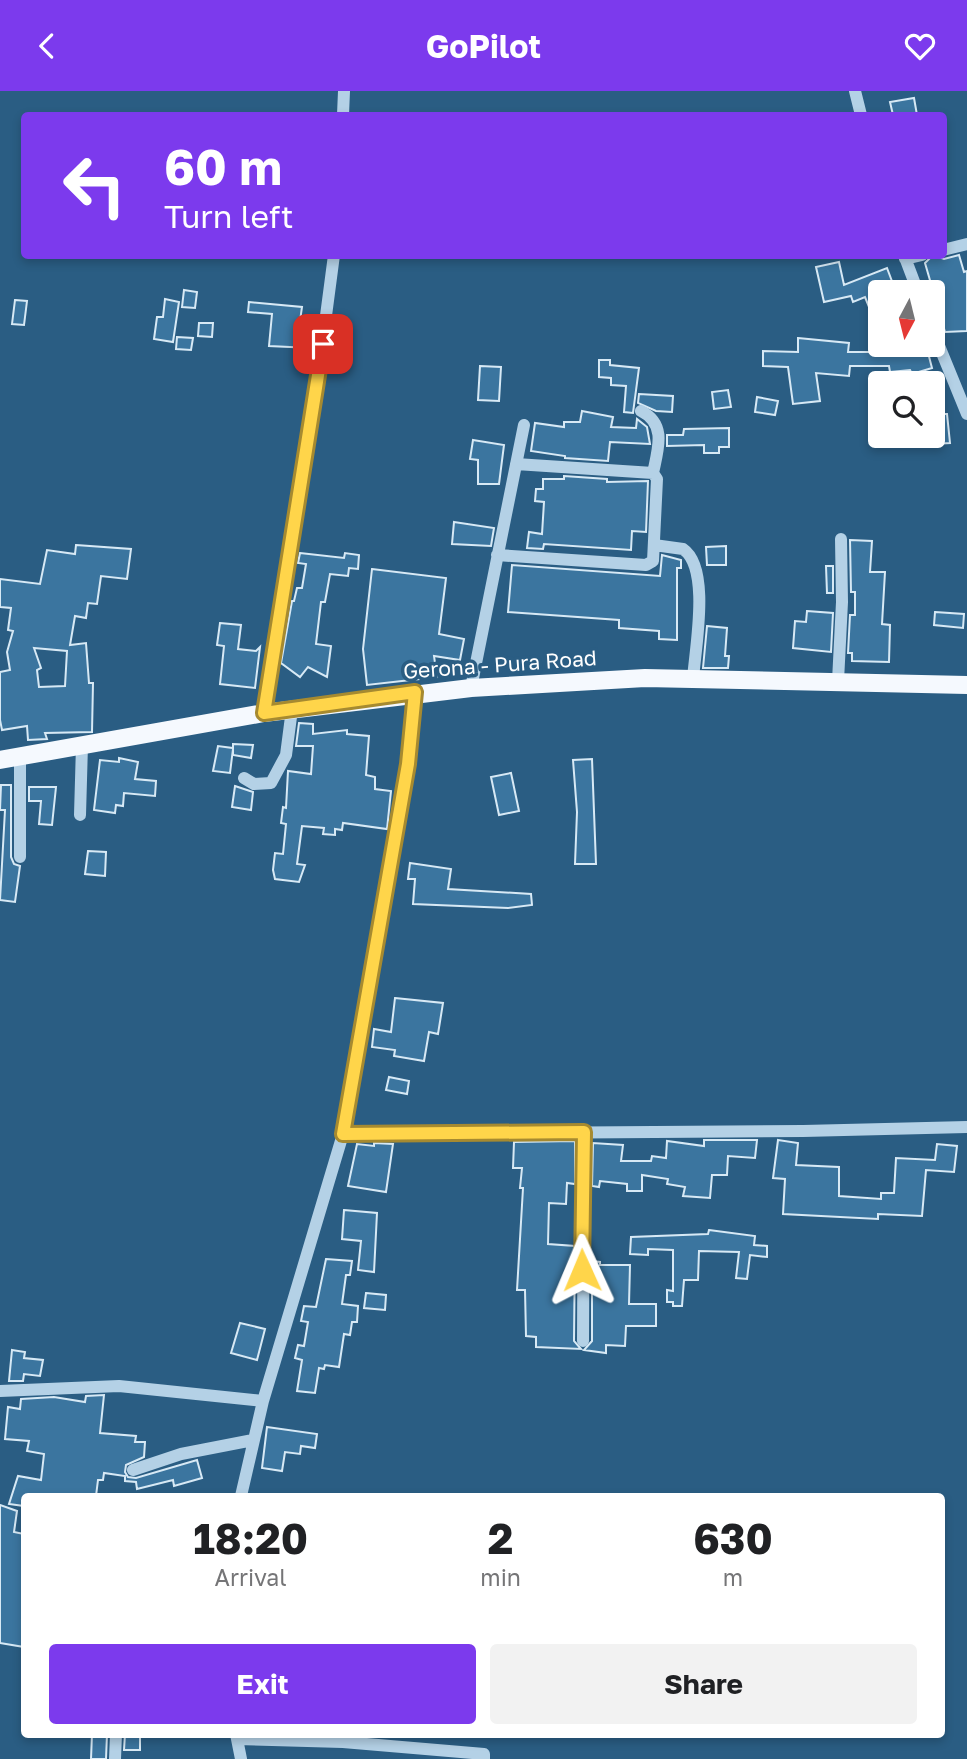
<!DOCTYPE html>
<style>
body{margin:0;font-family:"Golos Text",sans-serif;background:#f2f2f2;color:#202124;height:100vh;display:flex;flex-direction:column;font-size:26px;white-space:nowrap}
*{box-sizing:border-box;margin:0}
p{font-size:23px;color:#757577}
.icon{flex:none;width:38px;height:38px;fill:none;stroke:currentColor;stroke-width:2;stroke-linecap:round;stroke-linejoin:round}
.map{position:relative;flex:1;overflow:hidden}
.panel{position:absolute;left:21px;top:1402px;width:924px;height:245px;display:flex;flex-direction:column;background:#fff;border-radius:7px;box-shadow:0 4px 10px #0003}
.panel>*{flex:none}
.guide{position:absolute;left:21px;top:21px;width:926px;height:147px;border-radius:7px;box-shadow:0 4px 10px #0003;background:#7c3aed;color:#fff;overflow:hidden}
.needle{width:46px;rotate:187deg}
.controls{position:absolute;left:868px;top:189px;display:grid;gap:14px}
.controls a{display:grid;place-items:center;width:77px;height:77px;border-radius:7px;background:#fff;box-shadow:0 4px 10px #0003;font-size:35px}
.pin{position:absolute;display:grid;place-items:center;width:60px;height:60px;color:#fff;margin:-30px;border-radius:14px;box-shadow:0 4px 10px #0006}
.me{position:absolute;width:77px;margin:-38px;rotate:359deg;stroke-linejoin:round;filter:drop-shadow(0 0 5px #0008)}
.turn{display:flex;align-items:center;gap:24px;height:147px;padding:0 28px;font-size:32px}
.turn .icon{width:91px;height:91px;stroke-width:2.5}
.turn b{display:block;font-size:49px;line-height:60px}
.eta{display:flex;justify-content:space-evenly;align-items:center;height:119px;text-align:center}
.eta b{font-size:42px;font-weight:700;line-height:49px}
.button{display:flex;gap:14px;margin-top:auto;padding:14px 28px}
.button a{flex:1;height:80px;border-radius:7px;background:#7c3aed;color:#fff;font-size:28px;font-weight:700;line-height:80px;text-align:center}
.button a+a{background:#f2f2f2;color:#202124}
header{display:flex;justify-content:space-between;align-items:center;height:91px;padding:0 28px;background:#7c3aed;color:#fff;font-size:32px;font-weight:700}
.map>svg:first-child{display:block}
.building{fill:#3b759f;stroke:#d7e9f5;stroke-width:2;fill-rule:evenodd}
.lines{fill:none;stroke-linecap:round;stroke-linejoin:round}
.minor{stroke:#b4d1e6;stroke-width:12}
.major{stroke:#f5f9fe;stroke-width:18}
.route-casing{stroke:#a68a30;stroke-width:18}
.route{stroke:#ffd54a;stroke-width:12}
.labels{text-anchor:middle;stroke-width:7;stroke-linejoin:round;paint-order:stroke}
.street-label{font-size:21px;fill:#fff;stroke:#2a5d83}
</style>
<header><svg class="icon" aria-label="back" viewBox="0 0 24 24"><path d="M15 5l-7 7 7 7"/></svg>GoPilot<svg class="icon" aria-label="heart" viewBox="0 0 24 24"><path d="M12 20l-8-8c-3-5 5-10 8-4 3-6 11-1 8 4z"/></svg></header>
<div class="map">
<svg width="967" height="1668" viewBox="0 0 967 1668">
<rect width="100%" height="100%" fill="#2a5d83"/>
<path class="building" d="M914,7L917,24H893L890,11Z
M933,164L944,168L959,164L964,181L967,180V240L945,241L925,172Z
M839,171L844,194L887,177L896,201H880V243L865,206L853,211L851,205L824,211L816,176Z
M184,199L197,201L195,217L182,216Z
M165,208L179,211L173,251L154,248L157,226H163Z
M15,209L27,210L24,234L12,233Z
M249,211L302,216L298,244L312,245L311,257L269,255L272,223L248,221Z
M199,232H213L212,246L198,245Z
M177,246L193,247L191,259L176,258Z
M798,247L849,252L848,261H878L877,254H926L932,277L912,283L910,279L890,281L889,275H850L849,285L816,282L820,310L793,313L788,276L763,275V260L798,261Z
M599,269H610V274L639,277L633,322L624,321L626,295L611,294V287L599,286Z
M480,275L501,276L499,310L478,309Z
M728,299L731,316L714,318L712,301Z
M639,303L673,305L672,321L656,320L638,312Z
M757,306L778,310L775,324L755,321Z
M582,320L613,326L611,336L636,337L637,328L647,336L650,353L610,351L608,370L565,367V365L531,360L535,332L564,336V331H580Z
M933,323H947L950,352L933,353Z
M729,337V356H719V362H704V354L667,355V344H683L684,338Z
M473,349L504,354L499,393H478V369L470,368Z
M564,385L607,388V391L648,390L646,441L632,440L631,459L544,453L543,458L527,457L529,441L542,443L544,411L535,410L536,398H543V388H564Z
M454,431L494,437L491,455L452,453Z
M850,449L872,450L870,481H885L882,533L890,534L889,571L852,570V562H848L850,524H855V501H851Z
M76,454L131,458L127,488L101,485L97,513L88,512L86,527L75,525L70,554L86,552L89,592H93L92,641L45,642L47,648L28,649L27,635L2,639L0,629V581L10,579L7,561L13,540L8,539L11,517L0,516V488L40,493L47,459L75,463ZM34,557L67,560L65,595L39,596L37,579L41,577Z
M726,455V474H707L706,456Z
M300,462L344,467L345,462L359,464L358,478L349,477L348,485L330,483L325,511H321L316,553L331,555L327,586L308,576L300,586L281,572L292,510H294L297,497H302L306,473L298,472Z
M662,464L681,469V477H677V549L659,548V540L619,537V529L508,521L512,474L660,485Z
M826,475H833V502H827Z
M372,478L446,487L439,543L464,548L460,569L434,565L437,586L367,594L363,558Z
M807,520L833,522L831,561L793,557L795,530L806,531Z
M935,521L964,523L963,537L934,534Z
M220,532L241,534L238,558L256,560L260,556L255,597L220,593L224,555L217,554Z
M707,535L727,537L725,565H729L728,577H703Z
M299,632L313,633V643L347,639V643L369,645L366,684L375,686V698L391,700L387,738L343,732L342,739L335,738V744L323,743L324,737L302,735L297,773L305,774L299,791L275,788L273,779L275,762L283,763L286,733L281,732L283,716L286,717L288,680L311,683L313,655H296Z
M233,653L253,654L251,667L233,664V658L230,682L213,680L218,655L233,657Z
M119,667L138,671L135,688L156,690L155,705L124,702L123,715L116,714L115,722L94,719L100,669L119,671Z
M592,668L596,773H575L577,721L573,669Z
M511,682L519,720L499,724L491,686Z
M1,694H11V766L14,773L20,775L15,811L0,809L5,719H0Z
M235,695L253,701L251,719L232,716Z
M29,696H56L52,734L39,733L41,710H29Z
M88,760L106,761L105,785L85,783Z
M410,772L451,778L448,798L531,803L532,814L508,817L413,813L415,788H408Z
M395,907L443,912L438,943L429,941L424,970L394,965L395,959L372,956L374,938L391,941Z
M389,986L409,990L407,1003L386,999Z
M704,1049H757L755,1067L728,1065L727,1084H712L710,1107L683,1105L685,1096L667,1093L668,1088L642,1084V1100H627V1093L600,1090L599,1096L592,1095L593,1052L623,1054L621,1070H651L652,1065L666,1067L667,1050L704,1055Z
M778,1049L798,1052L796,1074L839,1076V1105L881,1108V1102H894L896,1067L935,1069L937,1053L957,1055L954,1081L926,1079L922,1125L878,1123V1128L783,1123L785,1088L773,1087Z
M575,1050V1093L567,1092L566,1113L549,1112L548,1153L575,1155L574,1250L581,1258L536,1256V1246L526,1245L525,1199H517L523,1097H520L522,1077H513L514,1051Z
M374,1052L393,1053L386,1101L348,1095L357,1053L374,1055Z
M344,1119L377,1122L374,1181L358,1179L361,1150L342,1148Z
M709,1139L755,1145L754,1154L767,1155V1166L750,1164L747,1188L736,1187L739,1161L699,1160L698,1189H684L682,1215H673V1211H667V1199L673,1200V1159L648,1158V1164L630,1163L631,1146L708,1143Z
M326,1168L352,1170L350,1184H346L342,1213L358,1215L357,1231H352L350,1244L344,1243L339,1276L325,1274L324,1278L319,1277L315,1302L297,1300L302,1269L295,1267L298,1254L304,1255L308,1231L301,1230L304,1215L316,1216Z
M592,1170L600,1171V1174H630L629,1213H656V1235H626L625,1255L606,1254V1262L584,1259L592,1250Z
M366,1202L386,1204L385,1219L364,1217Z
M240,1232L265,1238L257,1269L231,1262Z
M12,1259L25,1261L24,1267L43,1269L40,1285L24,1283L23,1290H9Z
M104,1304L100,1342L136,1345L135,1351H145L144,1366L126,1374L125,1381L128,1386L136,1387L197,1369L202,1387L174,1395L173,1389L137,1398L136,1391L125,1390V1385L104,1382L103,1389H98L96,1405H24V1415L9,1413L18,1385L41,1389L44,1363L27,1360L29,1350L5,1348L8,1316L20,1318L21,1308L54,1306L85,1311L86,1305Z
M267,1336L317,1343L315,1357L301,1355L300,1363L285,1361L282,1380L262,1377Z
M0,1414L17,1420L14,1441L24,1443L22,1528H24V1556L0,1552Z
M92,1643H107L106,1668H91Z
M125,1643H140V1659H124Z"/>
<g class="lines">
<path class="minor" d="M855,0L861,24
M343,24L344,0
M943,159L967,153
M904,164L918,201
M905,168L922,164
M933,240L967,323
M641,320C667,333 658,358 653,382
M654,454L683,458C711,477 695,558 693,588
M497,464L646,474L653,470L657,388L653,382L516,373
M838,590L842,511L841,448
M471,597L524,334
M264,622L310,346L334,164
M244,687L254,693L271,692L286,664L292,618
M80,724L82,654
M20,766V665
M343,1043L803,1040L967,1036
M583,1250L584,1041
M0,1300L119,1295L263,1310
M133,1379L181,1363L253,1349
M241,1405L263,1310L343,1043L408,673L416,601
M236,1643L241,1668
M237,1648L343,1651L484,1663V1668
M115,1668L116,1643"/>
<path class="major" d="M0,669L264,622L471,597L645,587L967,594"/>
</g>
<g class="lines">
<defs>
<path id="route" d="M323,253L264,622L415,601L408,673L343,1043L584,1041L582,1179"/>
</defs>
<use href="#route" class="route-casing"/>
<use href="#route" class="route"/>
</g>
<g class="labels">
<g class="street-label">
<text transform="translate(500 574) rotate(-4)" y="7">Gerona - Pura Road</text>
</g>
</g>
</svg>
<div class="controls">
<a><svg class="needle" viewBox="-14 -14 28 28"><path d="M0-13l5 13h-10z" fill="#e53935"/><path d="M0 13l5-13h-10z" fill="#757577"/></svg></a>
<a><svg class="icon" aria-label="search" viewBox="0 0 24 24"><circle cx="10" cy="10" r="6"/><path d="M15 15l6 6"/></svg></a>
</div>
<div class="pin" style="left:323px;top:253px;background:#d93025"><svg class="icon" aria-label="arrive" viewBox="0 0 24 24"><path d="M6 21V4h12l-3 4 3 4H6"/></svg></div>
<svg class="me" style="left:582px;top:1179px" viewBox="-20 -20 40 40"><path d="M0-17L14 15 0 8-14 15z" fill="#ffd54a" stroke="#fff" stroke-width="4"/></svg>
<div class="guide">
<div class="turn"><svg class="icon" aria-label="left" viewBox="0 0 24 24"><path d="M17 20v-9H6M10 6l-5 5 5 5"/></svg><div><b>60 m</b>Turn left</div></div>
</div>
<section class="panel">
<div class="eta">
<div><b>18:20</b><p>Arrival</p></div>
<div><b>2</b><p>min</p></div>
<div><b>630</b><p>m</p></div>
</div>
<div class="button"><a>Exit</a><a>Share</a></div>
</section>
</div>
